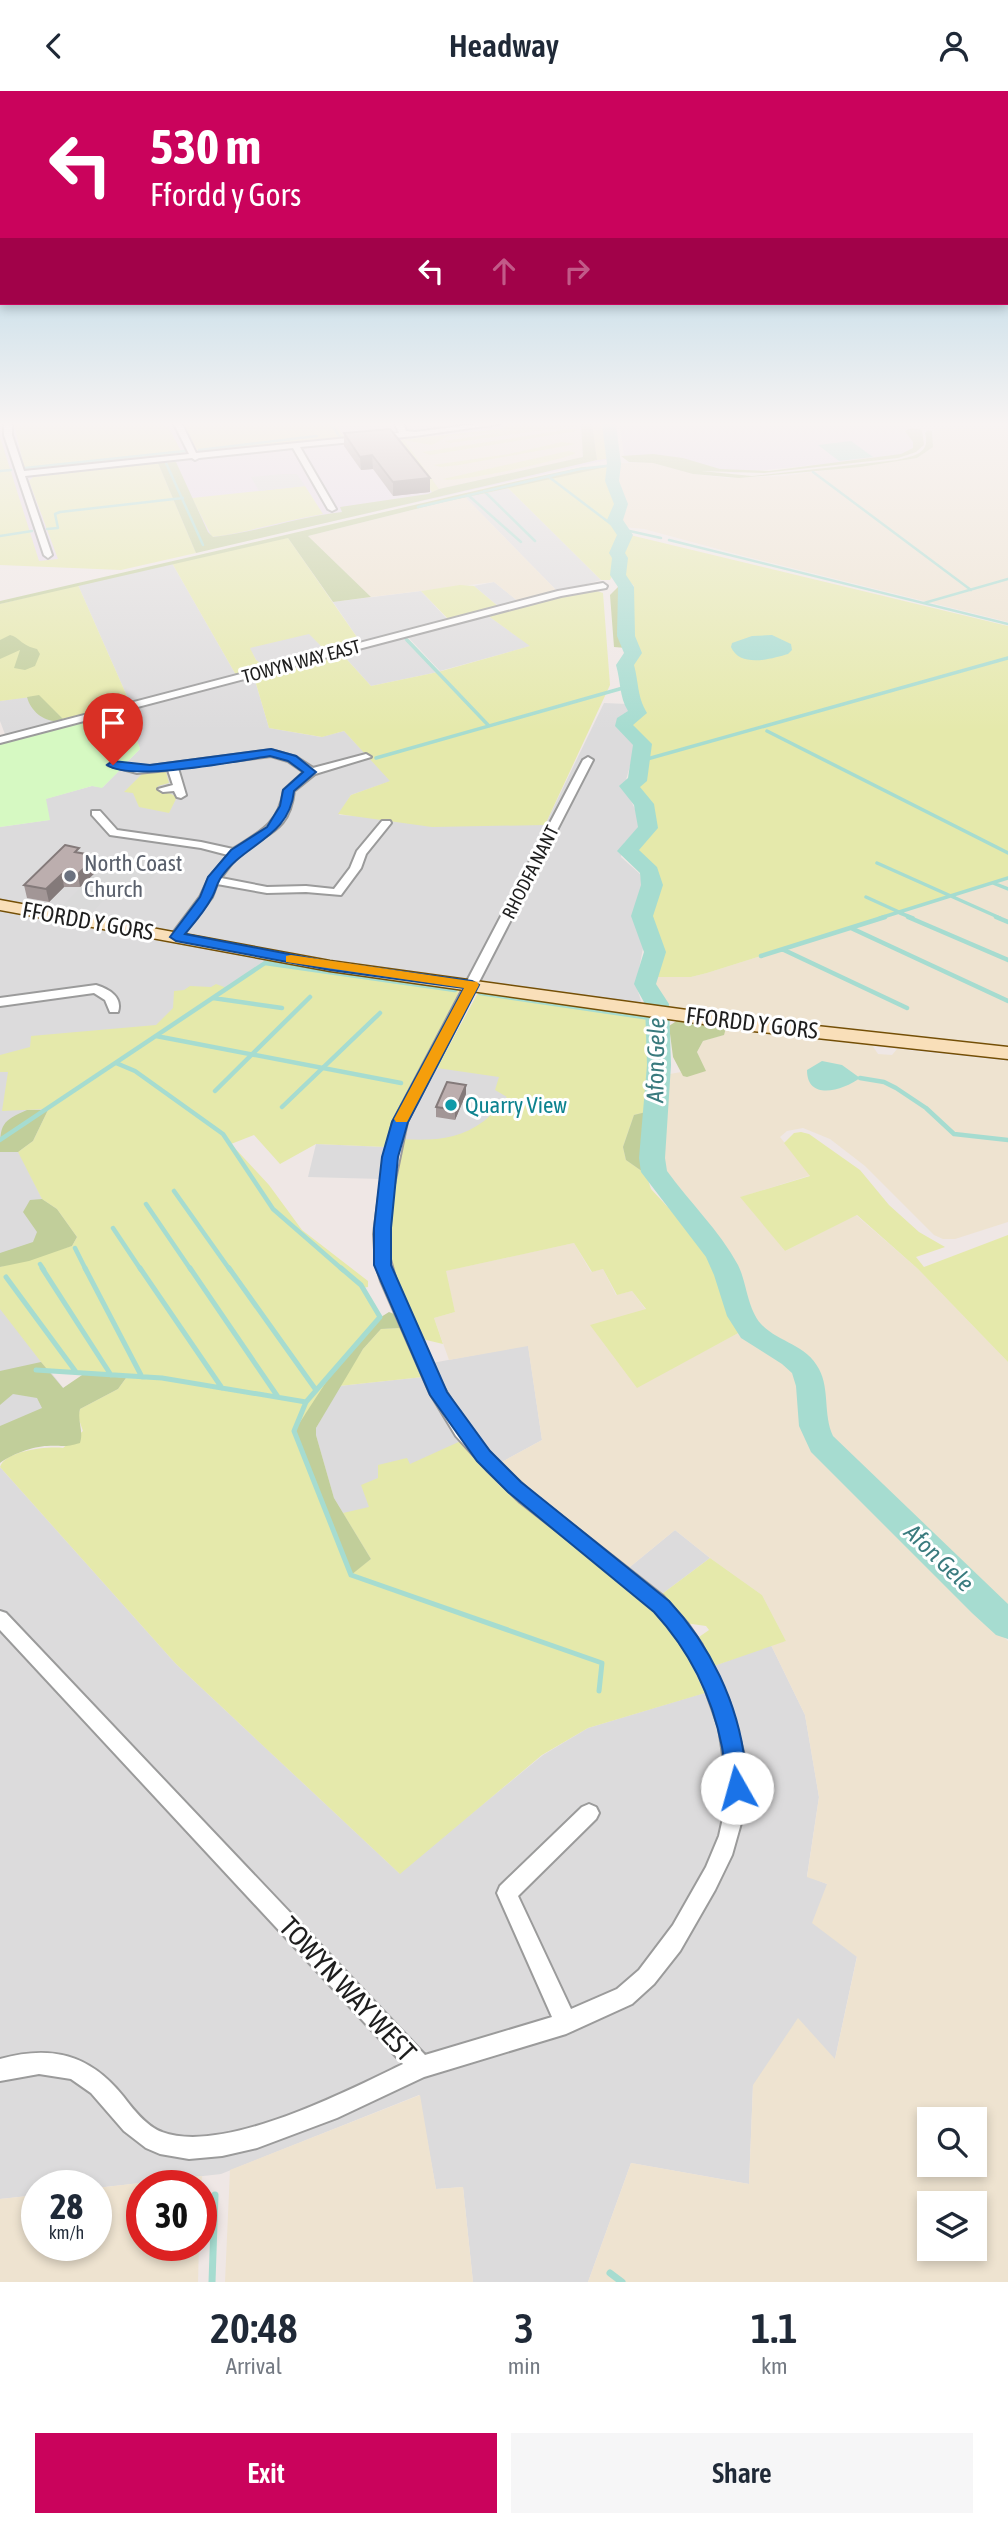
<!DOCTYPE html>
<style>
body{margin:0;font-family:"Asap Condensed",sans-serif;background:#f6f6f7;color:#1f2937;height:100vh;display:flex;flex-direction:column;font-size:26px;white-space:nowrap}
*{box-sizing:border-box;margin:0}
p{font-size:23px;color:#747a83}
.icon{flex:none;width:38px;height:38px;fill:none;stroke:currentColor;stroke-width:2;stroke-linecap:round;stroke-linejoin:round}
.map{position:relative;height:2191px;overflow:hidden}
.details{display:flex;flex-direction:column;background:#fff;flex:1}
.details>*{flex:none}
.top-card{position:absolute;left:0px;top:0px;width:1008px;height:214px;box-shadow:0 4px 10px #0003;background:#ca035c;color:#fff;overflow:hidden}
.fabs{position:absolute;left:917px;top:2016px;display:grid;gap:14px}
.fabs a{display:grid;place-items:center;width:70px;height:70px;border-radius:0px;background:#fff;box-shadow:0 4px 10px #0003;font-size:35px}
.speed{position:absolute;left:21px;top:2079px;display:flex;gap:14px;font-size:35px;font-weight:700;text-align:center}
.speed>*{display:grid;place-content:center;width:91px;height:91px;border-radius:50%;background:#fff;box-shadow:0 4px 10px #0003;line-height:1}
.speed small{font-size:18px;font-weight:400}
.speed .limit{border:10px solid #d22;background:#fff;color:#111}
.pin{position:absolute;display:grid;place-items:center;width:60px;height:60px;color:#fff;margin:-72px -30px;border-radius:50% 50% 50% 0;rotate:-45deg;box-shadow:0 0 7px #0007}
.pin .icon{rotate:45deg}
.me{position:absolute;width:77px;margin:-38px;rotate:353deg;stroke-linejoin:round;filter:drop-shadow(0 0 5px #0008)}
.turn{display:flex;align-items:center;gap:24px;height:147px;padding:0 35px;font-size:32px}
.turn .icon{width:91px;height:91px;stroke-width:2.5}
.turn b{display:block;font-size:49px;line-height:60px}
.lanes{display:flex;align-items:center;height:66px;padding:0 35px;background:#0003;justify-content:center;gap:35px;direction:ltr}
.lanes .off{opacity:.35}
.eta{display:flex;justify-content:space-evenly;align-items:center;height:119px;text-align:center}
.eta b{font-size:42px;font-weight:600;line-height:49px}
.cta{display:flex;gap:14px;margin-top:auto;padding:14px 35px}
.cta a{flex:1;height:80px;border-radius:0px;background:#ca035c;color:#fff;font-size:28px;font-weight:600;line-height:80px;text-align:center}
.cta a+a{background:#f6f6f7;color:#1f2937}
header{display:flex;justify-content:space-between;align-items:center;height:91px;padding:0 35px;background:#fff;font-size:32px;font-weight:600}
.map>svg:first-child{display:block}
.residential{fill:#dcdbdc}
.industrial{fill:#e4d7e8}
.farmland{fill:#eee3d0;fill-rule:evenodd}
.grass{fill:#e5e9ab}
.forest{fill:#c1ce9a}
.park{fill:#d6f9c2}
.parking{fill:#dadada}
.water{fill:#a6dcd0}
.lines{fill:none;stroke-linecap:round;stroke-linejoin:round}
.stream-far4{stroke:#a6dcd0;stroke-width:2.5}
.stream-far3{stroke:#a6dcd0;stroke-width:3.5}
.stream-far2{stroke:#a6dcd0;stroke-width:4.5}
.stream-far1{stroke:#a6dcd0;stroke-width:5}
.stream{stroke:#a6dcd0;stroke-width:7}
.river{fill:#a6dcd0;fill-rule:evenodd}
.street-casing{stroke:#9b9b9b;stroke-width:4}
.secondary-casing{stroke:#744f06;stroke-width:3}
.street{fill:#fff;fill-rule:evenodd}
.secondary{fill:#f9dfb9;fill-rule:evenodd}
.wall{fill:#a29696}
.shaded-wall{fill:#847a7a}
.building{fill:#bcaeae;stroke:#847a7a;stroke-width:2}
.route{fill:#1a73e8;stroke:#114b97;stroke-width:2}
.slow{fill:#f59e0b}
.worship-dot{fill:#6b7280;stroke:#fff;stroke-width:2.5}
.culture-dot{fill:#0f9aa8;stroke:#fff;stroke-width:2.5}
.labels{text-anchor:middle;stroke-width:6;stroke-linejoin:round;paint-order:stroke}
.far-street-label{font-size:19px;fill:#1e1e1e;stroke:#fff}
.worship-label{font-size:23px;fill:#5b616d;stroke:#fff;text-anchor:start}
.street-label{font-size:23px;fill:#1e1e1e;stroke:#fff}
.culture-label{font-size:23px;fill:#0d838f;stroke:#fff;text-anchor:start}
.water-label{font-size:24px;font-style:italic;fill:#3a7b7e;stroke:#fff}
.near-street-label{font-size:28px;fill:#1e1e1e;stroke:#fff}
</style>
<header><svg class="icon" aria-label="back" viewBox="0 0 24 24"><path d="M15 5l-7 7 7 7"/></svg>Headway<svg class="icon" aria-label="person" viewBox="0 0 24 24"><circle cx="12" cy="8" r="4"/><path d="M4 21q1-7 8-7t8 7"/></svg></header>
<div class="map">
<svg width="1008" height="2191" viewBox="0 0 1008 2191">
<rect width="100%" height="100%" fill="#efe7e5"/>
<path class="residential" d="M507,396L601,489L558,501L465,406Z
M172,472L236,584L130,612L78,494Z
M494,491L519,511L499,516L474,495Z
M421,500L448,529L361,552L333,511Z
M487,524L531,555L440,580L407,545Z
M309,542L327,561L266,577L256,569L249,556Z
M403,546L438,581L371,595L341,562Z
M254,586L269,637L321,646L344,640L391,690L351,704L339,724L545,734L604,612L627,613L630,624L616,635L633,647L636,654L624,696L641,730L639,739L624,752L621,766L640,783L643,797L636,812V832L644,852L636,894L642,913L278,862L11,1045L61,1146L0,1172V736L49,729L45,708L92,695L103,696L140,658L127,619Z
M39,604L64,629L6,646L0,630V610Z
M441,969L651,998L646,1083H585L401,1048Z
M316,1053L386,1056L381,1088L308,1086Z
M0,1217L80,1318L0,1362Z
M528,1254L542,1349L500,1372L448,1308L432,1272Z
M423,1286L445,1325L463,1349L371,1468L334,1407L316,1344V1337L339,1295Z
M0,1376L176,1573L399,1782L543,1664L588,1637L704,1602L714,1575L771,1554L805,1624L819,1706L807,1785L827,1793L857,1865L835,1968L753,1994L749,2093L631,2072L588,2191H473L463,2096L436,2098L419,2004L221,2083L96,2097V2095H37V2104L0,2108Z
M675,1439L710,1467L658,1506L625,1480Z"/>
<path class="industrial" d="M0,333H614L615,367L141,473L0,469Z
M620,333H909L916,339L918,357L895,366L734,382L663,368L624,366Z"/>
<path class="farmland" d="M966,333H1008V531L740,464L644,438L623,436L617,430L623,413L615,393L616,373L620,372H653L693,383L726,387L784,385L917,367L933,356L934,338Z
M581,334L583,366L439,398L403,348L500,338L529,341Z
M465,406L558,501L519,511L494,491L371,506L308,445Z
M1008,787V957L719,926L661,917L662,909L654,896L651,886H691L707,882Z
M726,937L872,954L878,963L892,964L897,958L1008,970V1131L955,1148H943L934,1144L865,1075L830,1048L803,1037L787,1040L780,1046L811,1084L741,1106L785,1160L856,1124L918,1178L1008,1271V1522L919,1432L836,1356L825,1338L819,1317L815,1277L804,1262L790,1257L752,1229L736,1184L719,1155L668,1090L659,1070L664,984L704,977L697,961L703,950L723,944Z
M574,1152L591,1181L603,1178L616,1204L632,1200L646,1219L637,1296L742,1240L757,1252L784,1265L798,1278L802,1294V1334L805,1344L811,1352L1008,1550V2191H588L631,2072L749,2093L753,1994L798,1927L835,1968L857,1866L812,1832L827,1793L807,1786L819,1706L805,1624L771,1554L786,1550L762,1504L710,1467L675,1439L625,1480L561,1428L500,1372L542,1349L528,1255L449,1269L434,1227L455,1221L445,1180ZM929,2028H975V2074H929ZM929,2112H975V2158H929Z
M420,2004L436,2098L463,2096L473,2191H225L230,2079Z
M202,2085L201,2099V2095H142V2154H199L198,2191H0V2108L37,2104V2154H96V2097Z"/>
<path class="grass" d="M14,333H167L182,362L32,379L24,376Z
M182,333H335L346,348L203,361L197,359Z
M509,333L581,334L450,352L445,350L501,341L448,345L432,354L404,349L439,398L432,401L392,350L500,338Z
M592,333H614L615,367L597,369Z
M571,338L577,340L430,364L422,361Z
M0,346L39,470L58,468L29,390L33,386L158,372L196,462L121,479L0,474Z
M562,351L576,353L459,374L441,376L433,374L509,363Z
M568,360L576,362C563,369 454,393 443,388Z
M611,375L610,395L617,413L612,432L623,447L615,459L618,472L610,489H601L507,396Z
M305,395L323,423C286,429 250,441 212,446L192,407Z
M630,444L1008,535V787L707,882L691,886H651L659,859L647,825L655,796L654,781L633,760C635,751 642,749 648,744C663,731 644,709 636,697L645,651L627,635L640,623L632,608L633,589L629,574L636,562C628,544 622,513 634,495L621,482L624,471L619,462Z
M281,447H288L361,552L327,561L309,543L250,557L256,569L266,577L236,584L172,472Z
M78,494L130,612L64,629L39,605L0,610V513Z
M460,494L474,495L499,516L449,529L421,500Z
M594,499L603,502L610,594L545,734L432,736L338,723L351,704L390,690L344,640L322,646L269,637L254,586L341,562L371,595L438,581L530,555L487,524L565,503Z
M161,680L166,681L169,692L158,695L159,701H167L177,706L169,722L139,716L133,702L124,701L143,682Z
M269,868L460,898L432,961L402,1012L386,1056L316,1053L280,1073L254,1044L231,1053L269,1094L302,1139L368,1190V1196L362,1197L380,1226L358,1248L294,1340L351,1483L371,1468L343,1422L369,1416L361,1394L378,1387V1374L407,1367L410,1373L463,1349L499,1394L654,1517L682,1554L705,1602L588,1637L542,1664L400,1783L176,1573L0,1376C5,1360 47,1355 63,1357L83,1340L78,1326L80,1318L118,1298L126,1287H148L48,1280L0,1218V1176L72,1155L77,1146L57,1118L42,1108L18,1061L33,1050L48,1019L62,1009L47,1018L2,1020L8,981H0V964L30,956L31,945L156,934L173,917L174,900L184,899L190,895L211,896L216,893L227,897Z
M479,900L653,925L650,1020L634,1024L623,1056L626,1069L646,1083L651,1098L702,1153L719,1181L742,1240L637,1297L590,1234L646,1218L632,1200L617,1204L603,1178L592,1181L574,1152L446,1180L455,1221L434,1227L443,1253L422,1248C412,1225 398,1201 391,1178C381,1141 393,1084 401,1048C431,1050 459,1049 484,1030C493,1023 498,1013 507,1006L495,999L499,986L437,977Z
M801,1041L809,1043L860,1079L889,1114L919,1141L945,1156L916,1166L924,1176L1008,1144V1271L918,1178L857,1124L785,1160L740,1106L810,1085L784,1052L794,1042Z
M401,1237L423,1286L339,1295L363,1258L381,1238Z
M710,1467L762,1504L786,1550L714,1575L699,1546L709,1539L706,1535L685,1532L658,1506Z"/>
<path class="forest" d="M581,333H592L597,369L196,462L158,372L176,371L208,441L213,446C257,441 298,426 342,421L340,416L428,403L439,398L583,366Z
M912,337L922,339L924,354L916,361L898,367L764,382L701,380L752,385L897,369C913,365 931,363 925,342L928,339L932,340L933,356L917,367L860,376L739,387L693,383L653,372L629,371L621,365L653,363L683,367L720,378L769,380L901,363L913,357V351L905,340Z
M611,375L444,411L308,445L371,506L333,511L288,447L0,513V510L52,498L522,389L583,376Z
M618,496L624,497C622,517 619,538 626,557L614,556L610,504Z
M10,544C19,546 22,555 37,558L40,563L35,575L25,579L14,577L20,559L0,568V549Z
M39,604L64,629C48,634 31,622 27,606Z
M678,929L726,937L724,944L703,950L697,961L706,980L687,986L683,985L673,966L669,935Z
M27,1019H48L33,1050L18,1061H0C0,1033 2,1030 27,1019Z
M650,1020L646,1083L626,1069L623,1056L634,1024Z
M42,1108L57,1118L77,1146L72,1155L29,1170L0,1176V1162L33,1151L37,1141L23,1121L30,1109Z
M389,1221L399,1225L401,1237L381,1238L363,1258L316,1337V1344L334,1407L371,1468L351,1484L294,1340C317,1307 355,1239 389,1221Z
M41,1271L63,1297L85,1282L126,1287L118,1298L80,1318C77,1330 84,1340 80,1352C64,1357 62,1354 47,1355C34,1355 10,1364 0,1372V1335L42,1317L37,1307L13,1303L0,1314V1280Z"/>
<path class="park" d="M127,619L140,658L126,672L114,670L108,676L120,679L102,697L92,695L46,708L50,729L0,736V652Z"/>
<path class="parking" d="M283,383H297L305,395L259,400L251,386Z
M112,765L164,775L138,801L115,797L89,825L58,819Z"/>
<path class="water" d="M851,350L873,366L839,370L818,354Z
M772,544L791,553L792,559L788,563C771,568 740,577 731,556L732,552L752,545Z
M822,970L842,974L860,987C844,999 807,1011 807,979Z"/>
<g class="lines">
<path class="stream-far4" d="M331,333L340,346
M199,359L317,345
M166,372L203,454
M25,377L185,360
M0,380L11,379
M813,381L971,499
M549,386L611,433
M484,400L535,450
M468,404L521,451
M418,416L580,378L614,374
M47,438L58,437L55,423L60,421L183,407
M625,439L661,447
M0,445L32,440
M669,449L1008,533
M924,512L1008,488
M404,546L409,551"/>
<path class="stream-far3" d="M407,549L489,635
M767,640L1008,762
M376,667L630,595
M640,670L1008,567
M877,772L1000,827
M993,792L1008,798
M866,806L899,821
M900,822L913,827
M880,827L1008,787"/>
<path class="stream-far2" d="M908,826L1008,869
M996,826L1008,831
M851,837L1008,910
M784,859L907,917
M761,865L885,826
M480,902L657,928
M213,907L282,917
M156,945L401,992
M116,972L135,980L223,1043L273,1118L343,1179
M860,987L884,991L896,997L926,1017L954,1043L1008,1049
M215,1000L310,906
M282,1016L380,922
M0,1049L265,872L455,899
M174,1100L230,1179
M146,1113L191,1179
M113,1137L141,1179
M75,1157L86,1179
M40,1173L44,1179"/>
<path class="stream-far1" d="M42,1177L111,1284
M85,1177L142,1286
M140,1177L222,1297
M190,1177L278,1306
M229,1177L316,1299
M341,1177L361,1194L380,1226L306,1311L294,1340L351,1484L602,1572L599,1600
M6,1186L76,1281
M36,1279L162,1287L306,1311"/>
<path class="stream" d="M610,2182L622,2191
M212,2191L215,2104"/>
<path class="river" d="M602,333H616L621,373L619,390L628,413L623,429L633,444L625,462L628,467L626,484L634,496L635,545L642,562L634,574C639,593 637,605 647,622L633,634L652,653L647,690L640,696L654,713L658,737L639,759L657,776L663,794L653,825L666,861L656,893L669,913L671,974L665,1067L667,1080C690,1112 719,1139 738,1174C747,1192 747,1217 761,1233C779,1252 806,1253 819,1278C830,1299 823,1323 833,1345L1008,1513V1548L996,1544L972,1522L811,1361L799,1335L796,1295L792,1282L782,1273L741,1247L727,1225L714,1184L706,1166L641,1081L639,1067L647,974L645,913L634,893L644,861L631,825L641,794L640,782L617,760L638,736L634,714L619,695L628,687L633,654L615,635L617,627L628,620C619,605 621,591 616,574L624,562L617,545L618,496L610,484L612,467L609,462L617,444L607,429L614,413L605,390L607,373Z"/>
<defs>
<path id="street" d="M4,333H12V344L24,380L189,363L174,333H182L196,362L399,342L395,333H403L406,340L415,341L477,333H499L415,345L300,356L336,418L332,420L328,418L293,357L199,367L195,369L192,367L25,385L52,464L48,467L44,464L4,344Z
M603,492L607,495L606,497L561,505L0,652V646L558,500Z
M271,659L296,666L313,677L366,663L371,666L315,683L294,700C289,744 264,741 238,765C232,771 226,780 221,787L267,796L306,795L334,798L350,777L357,760L382,730H390L391,732L366,763L361,777L341,804L306,801L267,802L217,793L212,806L180,848H172L170,846L200,806L209,787L228,764L201,757L110,744L92,724V720H100L117,739L201,751L233,758C260,741 279,733 284,699L304,681L288,670L271,665L178,677L186,704L181,707L177,706L174,700L163,701L158,698L173,694L168,679L137,682L108,674L113,671L137,676L150,675Z
M588,666L593,669L407,1031L392,1103L388,1161L396,1190L442,1294L468,1336L498,1371L532,1402L663,1505L687,1532L702,1554L729,1610L744,1664L746,1691L745,1718L732,1764L715,1799L680,1860L654,1893L632,1913L566,1943L424,1986L337,2027L257,2057L222,2065L189,2068L160,2063L146,2057L124,2040L91,2002L71,1988L39,1983L0,1990V1968C51,1954 89,1963 123,2005C132,2017 147,2036 162,2041C223,2064 347,2000 403,1973L0,1539V1520L6,1522L425,1964L552,1926L497,1802L500,1795L582,1716L589,1713L596,1716L599,1722L596,1728L518,1805L571,1918L617,1898L639,1879L673,1834L706,1776L719,1745L725,1718L727,1691L719,1637L701,1586L689,1565L664,1528L635,1501L520,1411L487,1379L456,1345L430,1302L381,1190L376,1174L374,1143L382,1082L393,1031L583,669Z
M96,894C109,898 123,906 118,921H110L105,909L94,902L0,915V907Z"/>
<path id="secondary" d="M0,809L330,870L753,928L1008,956V968L753,940L330,880L0,819Z"/>
</defs>
<use href="#street" class="street-casing"/>
<use href="#secondary" class="secondary-casing"/>
<use href="#street" class="street"/>
<use href="#secondary" class="secondary"/>
</g>
<path class="wall" d="M344,342L430,401L393,405L373,378L361,379L344,355Z
M79,762L97,765L99,778L80,796H64L49,811L27,807L24,794Z
M466,994V1003L455,1029L436,1026V1016Z"/>
<path class="shaded-wall" d="M372,364L373,378L361,379L360,366Z
M430,387V401L393,405V391Z
M97,765L99,778L80,796L78,783Z
M62,783L64,796L49,811L46,798Z
M466,994V1003L455,1029V1019Z"/>
<path class="building" d="M390,338L430,387L393,391L372,364L360,366L344,342Z
M65,754L79,757L75,761L97,765L78,783H62L46,798L24,794Z
M447,991L466,994L455,1019L436,1016Z"/>
<linearGradient id="sky" x2="0" y2="1"><stop stop-color="#8dc4de"/><stop offset="0.52" stop-color="#f8f4f3"/><stop offset="1" stop-color="#f8f4f3" stop-opacity="0"/></linearGradient>
<rect width="1008" height="640" fill="url(#sky)"/>
<path class="route" d="M271,658L296,665L316,681L294,700C289,748 243,752 220,788C216,795 215,802 211,808C204,821 194,832 185,843L330,871L472,890L479,894L408,1031L398,1066L391,1137V1174L447,1301L490,1360L521,1391L669,1510C710,1554 738,1612 745,1672C747,1683 750,1694 745,1704L737,1707L729,1704C723,1689 725,1671 722,1656C712,1605 689,1559 654,1521L508,1401L477,1370L430,1304L374,1174V1137L382,1066L392,1031L464,897L330,879L176,850L170,846L200,806L208,786L231,759L267,736L280,715L283,699L303,681L288,670L270,665C238,670 131,691 107,674L113,670L150,674Z"/>
<path class="slow" d="M291,864L477,891L479,894L407,1031H396L394,1028L464,897L286,871V865Z"/>
<circle class="worship-dot" cx="70" cy="785" r="7"/>
<circle class="culture-dot" cx="451" cy="1014" r="7"/>
<g class="labels">
<g class="far-street-label">
<text transform="translate(301 570) rotate(-15)" y="7">TOWYN WAY EAST</text>
<text transform="translate(530 781) rotate(-63)" y="7">RHODFA NANT</text>
</g>
<g class="worship-label">
<text x="84" y="780">North Coast<tspan x="84" dy="26">Church</tspan></text>
</g>
<g class="street-label">
<text transform="translate(88 830) rotate(10)" y="8">FFORDD Y GORS</text>
<text transform="translate(752 932) rotate(7)" y="8">FFORDD Y GORS</text>
</g>
<g class="culture-label">
<text x="465" y="1022">Quarry View</text>
</g>
<g class="water-label">
<text transform="translate(656 969) rotate(-89)" y="8">Afon Gele</text>
<text transform="translate(939 1467) rotate(44)" y="8">Afon Gele</text>
</g>
<g class="near-street-label">
<text transform="translate(348 1898) rotate(47)" y="10">TOWYN WAY WEST</text>
</g>
</g>
</svg>
<div class="fabs">
<a><svg class="icon" aria-label="search" viewBox="0 0 24 24"><circle cx="10" cy="10" r="6"/><path d="M15 15l6 6"/></svg></a>
<a><svg class="icon" aria-label="layers" viewBox="0 0 24 24"><path d="M12 4l9 5-9 5-9-5zM3 14l9 5 9-5"/></svg></a>
</div>
<div class="speed"><div>28<small>km/h</small></div><div class="limit">30</div></div>
<div class="pin" style="left:113px;top:674px;background:#d93025"><svg class="icon" aria-label="arrive" viewBox="0 0 24 24"><path d="M6 21V4h12l-3 4 3 4H6"/></svg></div>
<svg class="me" style="left:737px;top:1697px" viewBox="-20 -20 40 40"><circle r="19" fill="#fff"/><path d="M0-13L10 11 0 6-10 11z" fill="#1a73e8"/></svg>
<div class="top-card">
<div class="turn"><svg class="icon" aria-label="left" viewBox="0 0 24 24"><path d="M17 20v-9H6M10 6l-5 5 5 5"/></svg><div><b>530 m</b>Ffordd y Gors</div></div>
<div class="lanes"><svg class="icon" aria-label="left" viewBox="0 0 24 24"><path d="M17 20v-9H6M10 6l-5 5 5 5"/></svg><svg class="icon off" aria-label="ahead" viewBox="0 0 24 24"><path d="M12 20V5M6 11l6-6 6 6"/></svg><svg class="icon off" aria-label="right" viewBox="0 0 24 24"><path d="M7 20v-9h11M14 6l5 5-5 5"/></svg></div>
</div>
</div>
<section class="details">
<div class="eta">
<div><b>20:48</b><p>Arrival</p></div>
<div><b>3</b><p>min</p></div>
<div><b>1.1</b><p>km</p></div>
</div>
<div class="cta"><a>Exit</a><a>Share</a></div>
</section>
